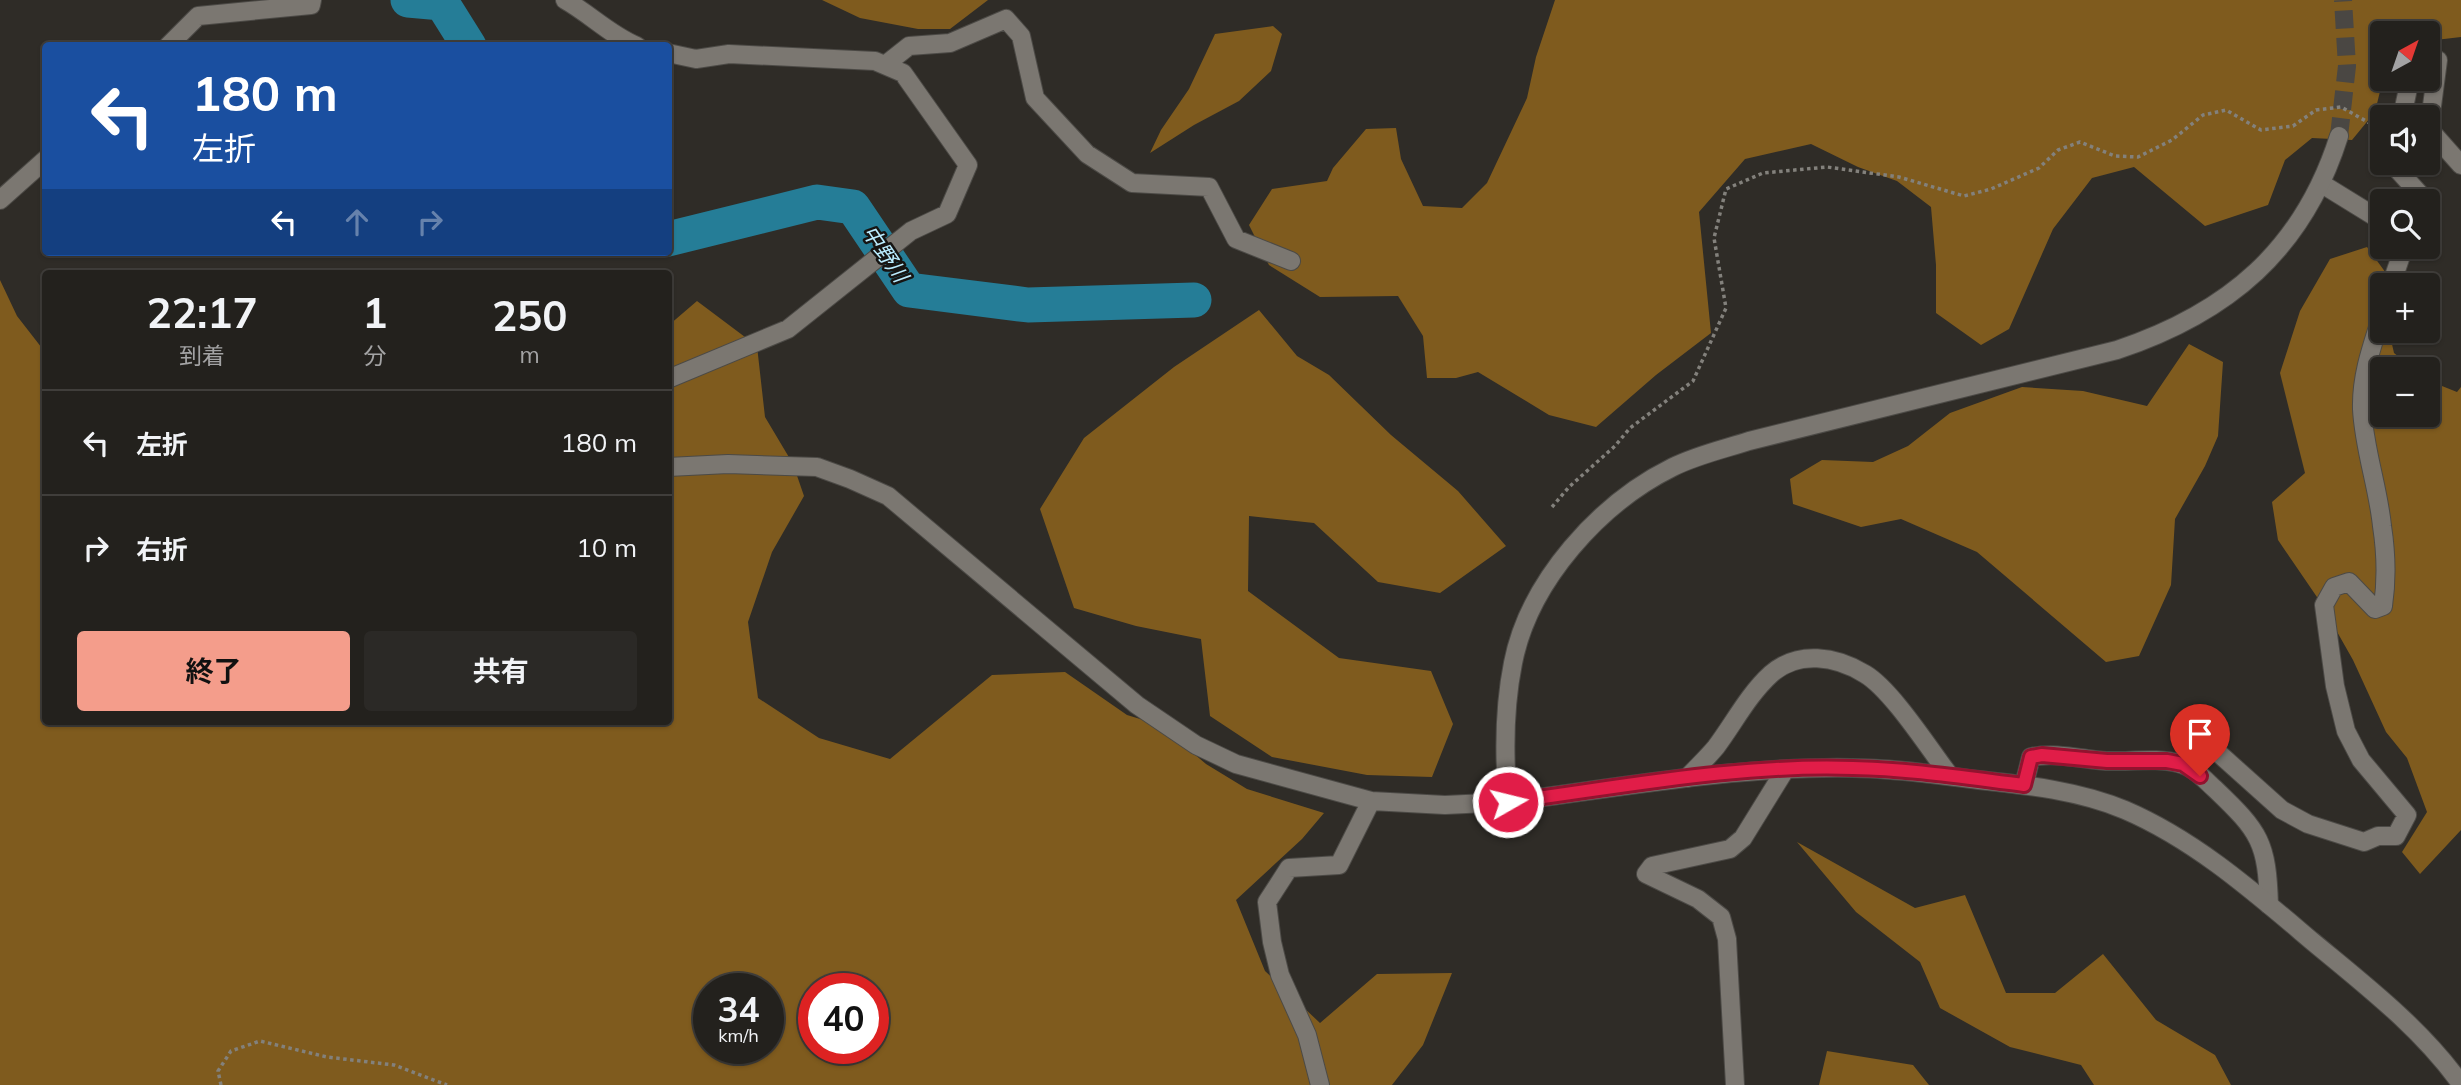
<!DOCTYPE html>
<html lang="ja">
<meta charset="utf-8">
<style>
body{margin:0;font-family:Mulish,"Noto Sans JP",sans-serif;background:#2b2926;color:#f1f3f6;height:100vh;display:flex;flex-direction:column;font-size:26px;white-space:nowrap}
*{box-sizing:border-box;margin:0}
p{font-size:23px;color:#a3a3a4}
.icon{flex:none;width:38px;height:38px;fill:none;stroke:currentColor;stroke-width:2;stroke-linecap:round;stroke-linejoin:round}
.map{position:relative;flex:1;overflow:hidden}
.drawer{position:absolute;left:42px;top:270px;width:630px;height:455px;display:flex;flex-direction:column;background:#23211d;border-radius:7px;box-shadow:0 2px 5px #0004,0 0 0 2px #403e3b}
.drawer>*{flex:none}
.top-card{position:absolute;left:42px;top:42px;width:630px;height:214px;border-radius:7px;box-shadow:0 2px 5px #0004,0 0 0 2px #403e3b;background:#1a4fa0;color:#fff;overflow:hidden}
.needle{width:46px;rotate:40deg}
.fabs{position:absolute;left:2370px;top:21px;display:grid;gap:14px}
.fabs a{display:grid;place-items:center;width:70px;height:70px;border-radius:7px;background:#23211d;box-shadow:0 2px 5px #0004,0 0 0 2px #403e3b;font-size:35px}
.speed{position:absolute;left:693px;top:973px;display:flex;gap:14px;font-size:35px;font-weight:700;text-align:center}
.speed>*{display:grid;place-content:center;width:91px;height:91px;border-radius:50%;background:#23211d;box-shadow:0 2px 5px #0004,0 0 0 2px #403e3b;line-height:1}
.speed small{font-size:18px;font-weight:400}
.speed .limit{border:10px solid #d22;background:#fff;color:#111}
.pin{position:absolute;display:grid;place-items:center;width:60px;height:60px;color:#fff;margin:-72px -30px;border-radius:50% 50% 50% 0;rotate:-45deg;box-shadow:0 0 7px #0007}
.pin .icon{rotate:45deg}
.me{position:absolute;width:77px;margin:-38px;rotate:82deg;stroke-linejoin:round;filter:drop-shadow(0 0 5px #0008)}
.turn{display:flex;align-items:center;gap:24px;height:147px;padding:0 35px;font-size:32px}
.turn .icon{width:91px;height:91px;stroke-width:2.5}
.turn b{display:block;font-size:49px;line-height:60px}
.lanes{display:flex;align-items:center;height:66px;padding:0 35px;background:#0003;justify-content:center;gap:35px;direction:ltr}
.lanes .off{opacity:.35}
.eta{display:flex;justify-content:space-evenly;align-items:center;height:119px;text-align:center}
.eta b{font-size:42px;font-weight:700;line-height:49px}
.action{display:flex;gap:14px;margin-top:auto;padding:14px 35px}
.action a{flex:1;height:80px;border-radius:7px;background:#f49d8b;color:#111;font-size:28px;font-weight:700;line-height:80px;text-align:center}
.action a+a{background:#2b2926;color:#f1f3f6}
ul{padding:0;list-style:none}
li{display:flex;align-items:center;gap:21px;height:105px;padding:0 35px;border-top:2px solid #403e3b}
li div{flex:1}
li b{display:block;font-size:26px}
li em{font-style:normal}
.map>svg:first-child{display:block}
.forest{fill:#7f5b1e;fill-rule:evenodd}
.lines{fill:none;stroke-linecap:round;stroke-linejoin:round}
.river{stroke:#257d97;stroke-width:35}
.secondary-tunnel{stroke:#4a4743;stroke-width:18;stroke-dasharray:18 9;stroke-linecap:butt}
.street-casing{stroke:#4c4a46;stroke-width:20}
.secondary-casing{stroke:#4c4a46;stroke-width:20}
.path{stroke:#83817c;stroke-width:3.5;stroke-dasharray:3.5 3.5;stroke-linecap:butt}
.street{stroke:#7b7771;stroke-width:18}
.secondary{stroke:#7b7771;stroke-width:18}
.route-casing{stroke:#92132f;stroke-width:18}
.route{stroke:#e11d48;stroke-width:12}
.labels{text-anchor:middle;stroke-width:5;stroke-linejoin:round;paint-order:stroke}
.water-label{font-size:21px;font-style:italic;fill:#bbedff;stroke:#161412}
</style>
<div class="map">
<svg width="2461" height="1085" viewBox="0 0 2461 1085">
<rect width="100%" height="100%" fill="#2f2c27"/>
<path class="forest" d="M822,0H988L950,29H918L860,18Z
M1555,0H2461V37L2427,41V33H2382L2383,79L2375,112L2352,140L2312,138L2285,160L2268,205L2205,226L2134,167L2092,178L2053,229L2009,329L1981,345L1936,313V265L1931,207L1897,181L1858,167L1811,144L1745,159L1699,212L1711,333L1656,375L1596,427L1549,415L1478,372L1456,378H1427L1423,336L1398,296L1320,297L1269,265L1249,225L1272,189L1327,181L1333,168L1366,129L1396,128L1401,159L1423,206L1462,208L1487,183L1527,98L1536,57Z
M1273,26L1282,34L1271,71L1239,101L1194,125L1150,153L1161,130L1189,89L1215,34Z
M2367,247L2391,280L2390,285H2382V331H2389L2394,353L2414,369H2382V415H2427V380L2457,392L2461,387V830L2420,874L2402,852L2427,812L2407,758L2386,732L2353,660L2319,600L2278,540L2272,502L2305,473L2280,373L2300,311L2330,259Z
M0,280L17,316L45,352L46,721H668L669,325L697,301L757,346L765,417L793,464L804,496L772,552L748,622L758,698L819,738L890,759L992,675L1065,672L1127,715L1160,725L1206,764L1247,789L1324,813L1302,839L1236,900L1265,971L1320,1023L1377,974L1452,973L1423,1045L1392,1085H0ZM709,989H768V1048H709ZM814,989H873V1048H814Z
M1259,310L1297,356L1329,375L1391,435L1458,491L1506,546L1440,593L1378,582L1314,523L1249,516L1248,591L1339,658L1431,671L1453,724L1432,777L1367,775L1272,757L1210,716L1201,639L1136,626L1074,608L1040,509L1084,438L1174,367Z
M2189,344L2223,362L2218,436L2205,466L2175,519L2171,585L2139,656L2106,662L1977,552L1901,519L1861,527L1793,504L1790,479L1822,460L1873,462L1908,446L1950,413L2022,387L2083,391L2147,406Z
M1797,842L1915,908L1965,895L2006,993H2055L2103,954L2156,1020L2215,1055L2231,1085H2094L2081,1065L2010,1047L1940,1008L1920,962L1856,912Z
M1827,1051L1913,1065L1929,1085H1819Z"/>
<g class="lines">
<path class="river" d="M408,0L442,3L469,46
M668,239L817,202L853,207L909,290L1028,305L1194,300"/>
<path class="secondary-tunnel" d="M2339,136L2347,66L2343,0"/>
<defs>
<path id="street" d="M565,0C590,14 610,35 637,46
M168,46L198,16L311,5L312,0
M668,53L696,59L729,54L875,61L903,73L968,165L947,214L911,231L788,329L668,379
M2427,60H2438L2429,129L2461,165
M885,65L909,46L950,43L1006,19L1021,36L1035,98L1087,154L1132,183L1209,187L1236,239L1291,261
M2402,117L2410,79
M2398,163L2397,169L2426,201
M2322,184L2382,221
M0,200L46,159
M2391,285L2404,247
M668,467L728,464L817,467L850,479L888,496L1137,705L1196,745L1236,764L1371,801L1445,805L1508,802
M2191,768C2196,757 2201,747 2215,750L2282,810L2308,824L2364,842L2378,836H2396L2407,815L2361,760L2346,731L2335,686L2324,605L2334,587L2349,582L2375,609L2383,606C2387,579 2386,552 2382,526C2378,486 2364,449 2362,409C2361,376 2372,346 2382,315
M1687,778C1696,768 1707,758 1716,747C1734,723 1748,695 1771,674C1798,650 1836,656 1865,674C1892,690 1930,750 1950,776
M2024,785L2031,757C2056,752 2081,759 2106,761C2130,762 2157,757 2181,764C2194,767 2205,780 2215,789C2260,832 2267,842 2269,905
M1320,1085L1307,1035L1280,975L1272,942L1267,902L1289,868L1339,865L1371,801
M1735,1085L1727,939L1721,917L1698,899L1646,874L1652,866L1730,849L1743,838L1785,770"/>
<path id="secondary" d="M2339,136C2303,250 2228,313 2117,350L1749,441C1724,449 1697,455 1673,467C1600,503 1529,581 1513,663C1504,708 1504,757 1508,802C1622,787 1737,766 1852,768C1894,768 1937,775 1979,780C2027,785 2080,791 2125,810C2195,840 2254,892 2312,941C2365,985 2421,1028 2461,1084"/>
</defs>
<use href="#street" class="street-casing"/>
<use href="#secondary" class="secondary-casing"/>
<path class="path" d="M1552,507L1569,487L1615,446L1630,428L1693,381L1726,308L1714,238L1726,189L1763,173L1827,167L1899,177L1964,196L1991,189L2039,168L2058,150L2080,142L2115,156L2138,157L2172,140L2203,115L2226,110L2261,130L2293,126L2316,110L2341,107L2382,130
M221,1085L218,1071L231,1051L260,1041L327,1057L394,1065L447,1085"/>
<use href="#street" class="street"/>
<use href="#secondary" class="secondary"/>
</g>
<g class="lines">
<defs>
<path id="route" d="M1508,802C1622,787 1738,764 1853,768C1910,769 1967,778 2024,785L2031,757L2042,755L2107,761H2167L2183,764L2200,776"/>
</defs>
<use href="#route" class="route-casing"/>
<use href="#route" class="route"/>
</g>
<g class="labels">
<g class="water-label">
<text transform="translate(885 254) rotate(56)" y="7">中野川</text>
</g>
</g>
</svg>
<div class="fabs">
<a><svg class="needle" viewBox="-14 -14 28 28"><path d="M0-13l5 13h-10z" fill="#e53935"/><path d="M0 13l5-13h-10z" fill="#a3a3a4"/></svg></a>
<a><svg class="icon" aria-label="sound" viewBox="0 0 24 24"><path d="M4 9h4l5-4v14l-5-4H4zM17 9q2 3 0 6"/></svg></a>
<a><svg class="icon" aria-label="search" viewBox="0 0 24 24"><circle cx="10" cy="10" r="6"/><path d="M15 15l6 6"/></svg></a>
<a>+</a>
<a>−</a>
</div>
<div class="speed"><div>34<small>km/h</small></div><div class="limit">40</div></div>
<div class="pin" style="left:2200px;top:776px;background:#d93025"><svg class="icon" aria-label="arrive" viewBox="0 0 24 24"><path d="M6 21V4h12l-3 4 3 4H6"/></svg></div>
<svg class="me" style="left:1508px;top:802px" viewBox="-20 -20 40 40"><circle r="17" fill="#e11d48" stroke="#fff" stroke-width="3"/><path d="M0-11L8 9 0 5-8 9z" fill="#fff"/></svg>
<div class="top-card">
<div class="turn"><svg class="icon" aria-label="left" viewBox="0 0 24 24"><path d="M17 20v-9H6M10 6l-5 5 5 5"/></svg><div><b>180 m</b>左折</div></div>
<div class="lanes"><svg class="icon" aria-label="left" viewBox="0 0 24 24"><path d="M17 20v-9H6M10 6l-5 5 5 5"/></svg><svg class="icon off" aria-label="ahead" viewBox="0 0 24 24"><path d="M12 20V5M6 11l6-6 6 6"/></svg><svg class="icon off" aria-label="right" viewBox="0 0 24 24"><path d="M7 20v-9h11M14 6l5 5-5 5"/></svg></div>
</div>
<section class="drawer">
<div class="eta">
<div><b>22:17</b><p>到着</p></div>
<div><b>1</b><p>分</p></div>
<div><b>250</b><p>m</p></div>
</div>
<ul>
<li><svg class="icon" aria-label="left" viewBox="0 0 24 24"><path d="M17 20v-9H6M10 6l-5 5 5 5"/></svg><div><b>左折</b></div><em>180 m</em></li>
<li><svg class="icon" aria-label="right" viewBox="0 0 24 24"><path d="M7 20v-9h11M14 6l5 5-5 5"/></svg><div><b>右折</b></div><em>10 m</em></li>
</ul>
<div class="action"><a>終了</a><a>共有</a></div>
</section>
</div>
